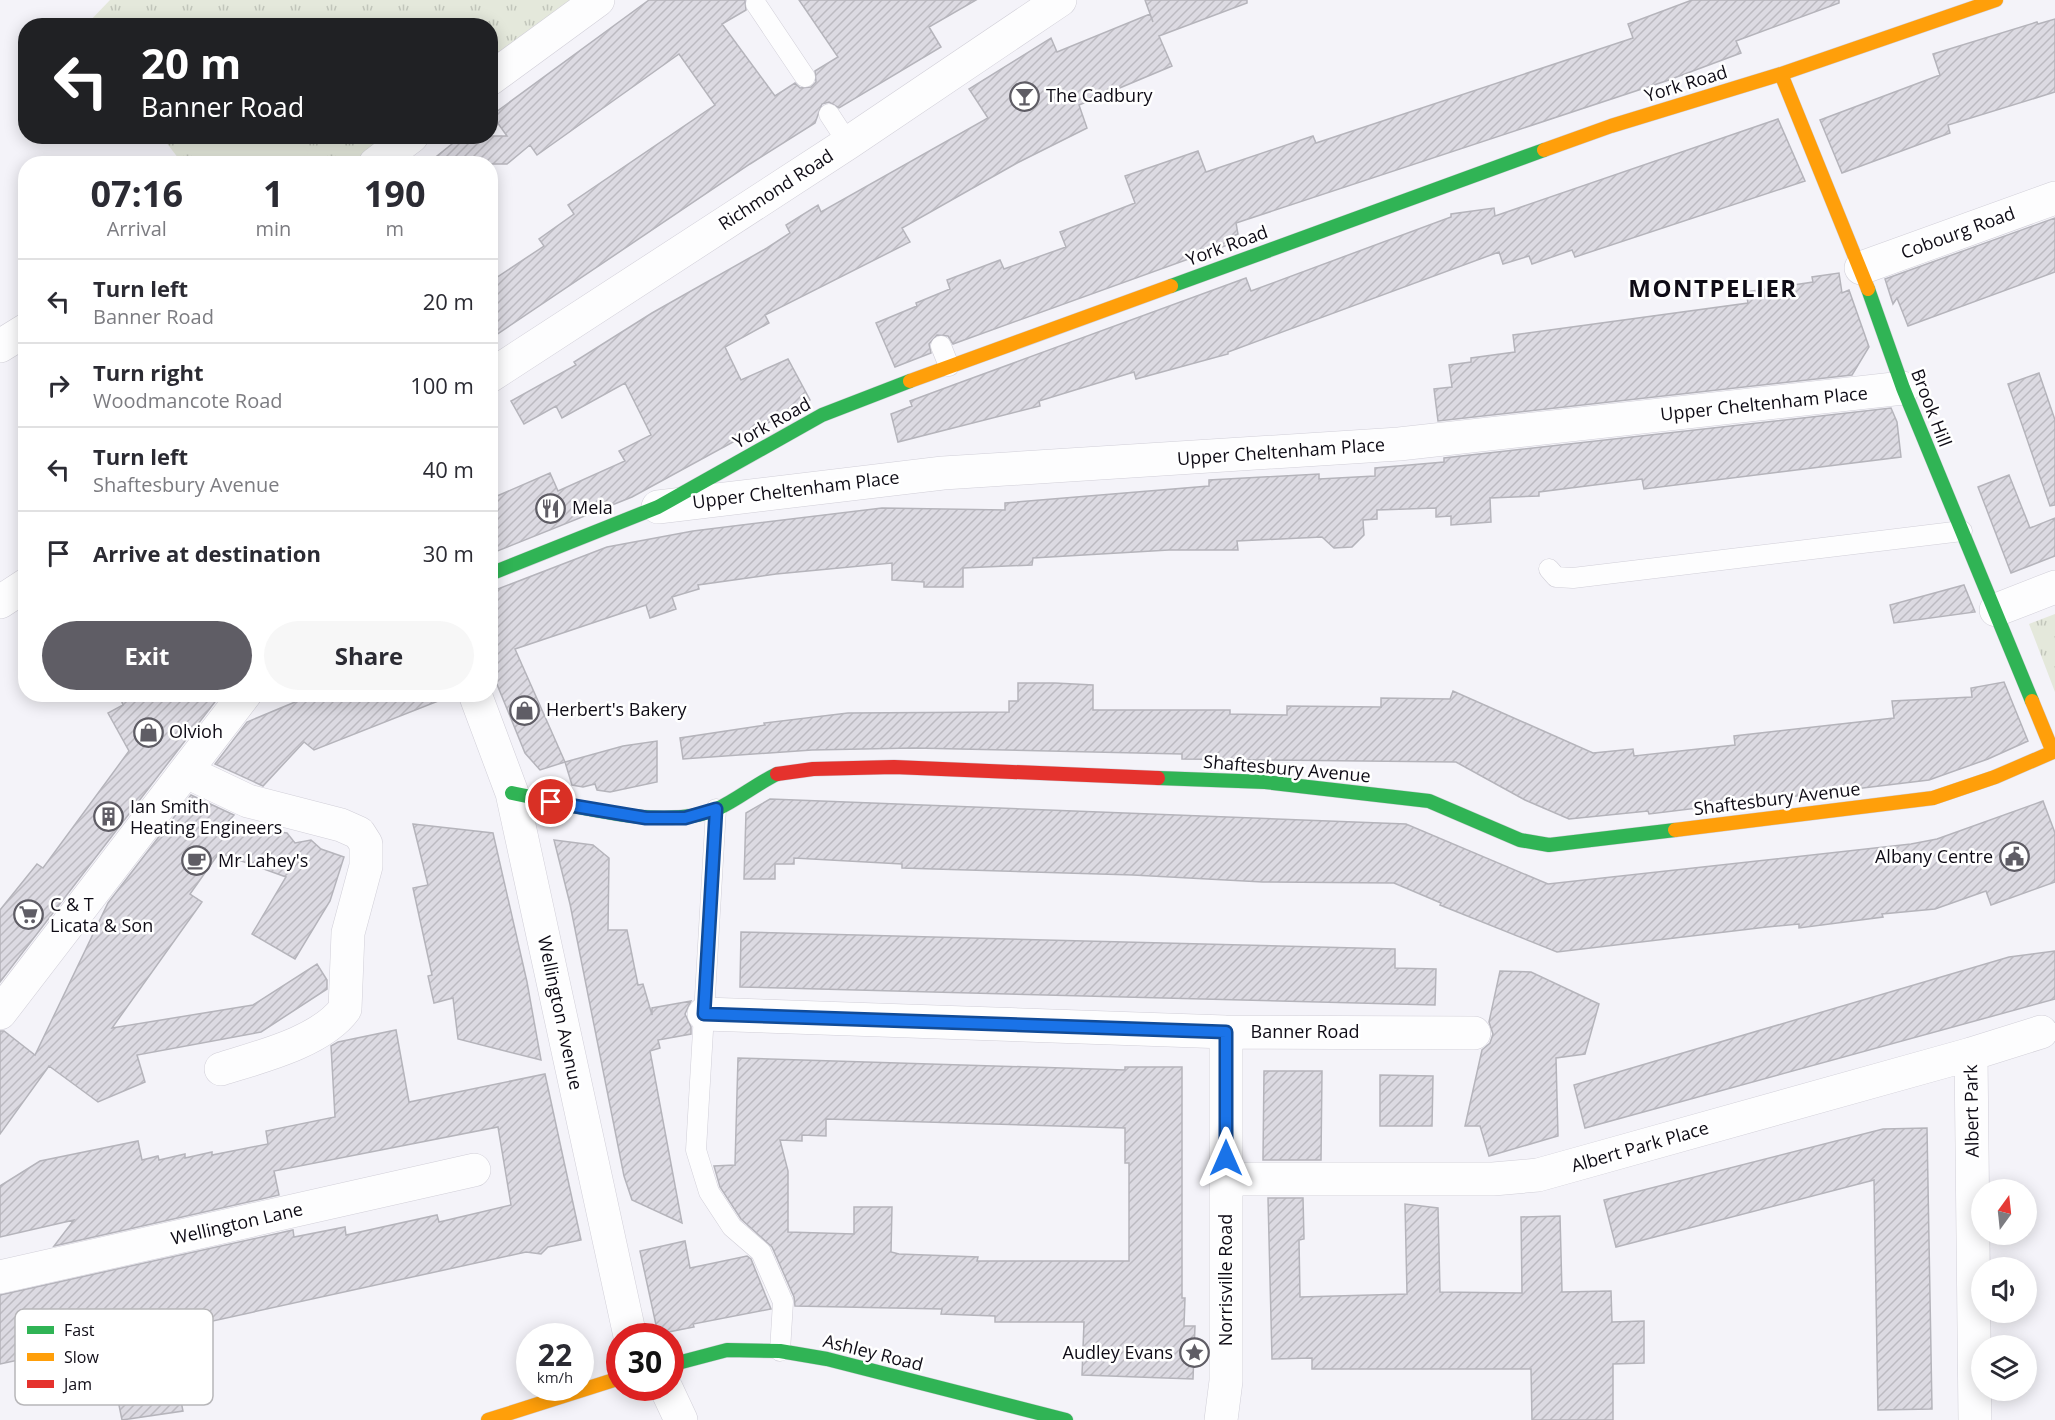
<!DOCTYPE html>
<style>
body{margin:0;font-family:"Open Sans",sans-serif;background:#f7f7f7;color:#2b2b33;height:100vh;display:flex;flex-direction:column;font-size:22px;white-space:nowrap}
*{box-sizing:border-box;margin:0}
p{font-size:20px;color:#7c7c81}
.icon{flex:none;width:33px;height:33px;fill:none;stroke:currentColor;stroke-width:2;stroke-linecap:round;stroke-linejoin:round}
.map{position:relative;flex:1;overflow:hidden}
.sheet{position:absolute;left:18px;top:156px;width:480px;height:546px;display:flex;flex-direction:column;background:#fff;border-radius:24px;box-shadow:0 3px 15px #0003}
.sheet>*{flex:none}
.banner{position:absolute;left:18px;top:18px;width:480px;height:126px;border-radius:24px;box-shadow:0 3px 15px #0003;background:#202124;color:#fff;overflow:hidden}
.needle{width:39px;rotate:15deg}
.tools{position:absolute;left:1971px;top:1179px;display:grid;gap:12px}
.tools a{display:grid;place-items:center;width:66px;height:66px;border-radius:50%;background:#fff;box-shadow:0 3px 15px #0003;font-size:30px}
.speed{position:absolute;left:516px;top:1323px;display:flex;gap:12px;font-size:30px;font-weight:700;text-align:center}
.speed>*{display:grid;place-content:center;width:78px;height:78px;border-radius:50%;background:#fff;box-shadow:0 3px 15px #0003;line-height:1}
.speed small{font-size:15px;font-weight:400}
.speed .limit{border:9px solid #d22;background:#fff;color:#111}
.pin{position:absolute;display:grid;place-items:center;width:51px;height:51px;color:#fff;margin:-26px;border:3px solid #fff;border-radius:50%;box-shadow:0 2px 6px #0007}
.me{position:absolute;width:66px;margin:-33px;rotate:0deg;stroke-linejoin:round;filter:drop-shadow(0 0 4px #0008)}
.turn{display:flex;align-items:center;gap:21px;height:126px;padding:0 24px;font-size:27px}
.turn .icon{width:78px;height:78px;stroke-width:2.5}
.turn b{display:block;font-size:42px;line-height:51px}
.eta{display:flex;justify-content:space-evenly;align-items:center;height:102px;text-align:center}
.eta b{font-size:36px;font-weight:700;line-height:42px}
.primary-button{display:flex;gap:12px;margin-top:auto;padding:12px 24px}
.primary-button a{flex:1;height:69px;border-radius:36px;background:#5f5d65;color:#fff;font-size:24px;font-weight:700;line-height:69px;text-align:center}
.primary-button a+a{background:#f7f7f7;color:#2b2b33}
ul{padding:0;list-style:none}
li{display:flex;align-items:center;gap:18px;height:84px;padding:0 24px;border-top:2px solid #e1e1e2}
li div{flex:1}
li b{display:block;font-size:22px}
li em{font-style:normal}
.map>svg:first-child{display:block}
.grass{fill:url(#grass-tufts)}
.pitch{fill:#e4e8db}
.building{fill:url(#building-hatch);stroke:#b5b4bb;stroke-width:1.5;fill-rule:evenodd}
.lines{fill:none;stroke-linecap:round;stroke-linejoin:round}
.lane-casing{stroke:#d1cfd8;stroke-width:21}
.street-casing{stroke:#d1cfd8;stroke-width:34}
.fast-casing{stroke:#d1cfd8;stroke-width:15}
.slow-casing{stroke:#d1cfd8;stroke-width:15}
.jam-casing{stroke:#d1cfd8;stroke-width:15}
.lane{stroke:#fdfdfe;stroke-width:20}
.street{stroke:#fdfdfe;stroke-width:33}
.fast{stroke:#30b455;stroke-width:14}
.slow{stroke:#ff9f0a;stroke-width:14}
.jam{stroke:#e5322d;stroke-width:14}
.route-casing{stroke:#114b97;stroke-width:15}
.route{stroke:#1a73e8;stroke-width:10}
.labels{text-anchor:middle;stroke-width:5;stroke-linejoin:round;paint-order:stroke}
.street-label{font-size:18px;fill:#0f0c16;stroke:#fff}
.poi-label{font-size:18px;fill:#0f0c16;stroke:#fff;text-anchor:start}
.district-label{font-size:24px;font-weight:bold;letter-spacing:1.5px;fill:#0f0c16;stroke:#fff}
.key{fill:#fff;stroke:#b7b6b9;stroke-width:1.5}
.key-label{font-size:16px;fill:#0f0c16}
</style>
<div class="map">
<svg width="2055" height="1420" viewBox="0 0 2055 1420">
<defs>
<pattern id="grass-tufts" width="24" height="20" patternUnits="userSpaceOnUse" patternTransform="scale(1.5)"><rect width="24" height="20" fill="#e4e8db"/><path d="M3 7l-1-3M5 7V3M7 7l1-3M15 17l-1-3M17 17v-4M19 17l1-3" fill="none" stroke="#c2c6bb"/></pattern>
<pattern id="building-hatch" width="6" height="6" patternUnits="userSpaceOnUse" patternTransform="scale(1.5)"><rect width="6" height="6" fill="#dcdae2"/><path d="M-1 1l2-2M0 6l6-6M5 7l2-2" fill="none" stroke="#bcbac1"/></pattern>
</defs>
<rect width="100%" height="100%" fill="#f4f3f9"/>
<path class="grass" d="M110,0H575L491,63L490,26H85Z
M162,137H392L356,164L182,163Z
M2055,614V692L2029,624Z"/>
<path class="pitch" d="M180,137H297L309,153L294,163H200Z"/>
<path class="building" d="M649,0H745L746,10L722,24L775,96L795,83L800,88L811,87L816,82L815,71L838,57L799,0H976L929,27L941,47L839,108L829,102L822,104L815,123L750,164L490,339V282L544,246L539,239L574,214L568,205L715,105L679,54L537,155L530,145L507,164H427L462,136H507L492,115Z
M1145,0H1247V3L1159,36L1172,66L1079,105L1087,128L1017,163L902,228L910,242L765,315L769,323L725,347L741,380L788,359L810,400L632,497L490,554V499L550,473L558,491L625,461L619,451L651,435L625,383L562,418L556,406L524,424L511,401L576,365L574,362L652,313L767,248L790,233L786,225L818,205L821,212L988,118L969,89L1051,38L1057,52L1150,14L1153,22Z
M1692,0H1839V3L1736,41L1741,53L1666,81L1236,223L1238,234L1231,237L1233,243L953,344L948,336L937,335L929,344L931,353L895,367L876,323L917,306L916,303L950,289L947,280L1000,260L1004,269L1066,247L1060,232L1135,203L1125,176L1198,151L1206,172L1313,136L1316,143L1633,38L1628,24Z
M2055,19V92L1948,125L1950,133L1842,173L1820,120L1940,75L1933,54L2037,22L2038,24Z
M1778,119L1805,181L1575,257L1572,250L1532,264L1529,256L1503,264L1499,252L1228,352V354L1136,379L1134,372L1039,401L1040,406L898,442L891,414L912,406L910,401L956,384L1246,278L1251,291L1451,217V214L1494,208L1495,216Z
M2055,218V272L1908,326L1897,298L1893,304L1885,279Z
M1839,273L1842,293L1849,290L1869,347L1852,375L1438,421L1434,389L1452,387L1449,365L1471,362V358L1515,352L1513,335L1748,303L1746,292L1813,282L1812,277Z
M2039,373L2055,420V505L2050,506L2008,384Z
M1891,408L1897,422L1901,457L1644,489L1642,479L1539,492V496L1490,498L1491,522L1451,525V516L1436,517V508L1377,510V519L1363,520L1364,535L1352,547L1334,548L1322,537L1237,541L1238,550H1169L1033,558L1032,565L963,568V587H924V582L892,580V563L776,574L698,585L699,589L672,597L676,609L650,618L646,605L515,649L565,762L540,770L525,753L490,667V592L607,547L693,531L882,508L1005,510V503L1209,486V480L1319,474V479L1375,476V468L1444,462V458Z
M2009,475L2030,528L2055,518V556L2011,573L1978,487Z
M1964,585L1975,612L1894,623L1890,605Z
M2004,682L2028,741L1988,759L1929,780L1649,814L1648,811L1569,819L1525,800L1456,762L1182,759V754L914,748L812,750L683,759L680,738L765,725L764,723L848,713L1009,712V701H1018V683H1055L1093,685V710H1230V714L1287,715V706L1381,707V698L1450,699L1453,691L1593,753L1633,749L1634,756L1735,745L1734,736L1894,718L1892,701L1972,697L1971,688Z
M119,694H221L0,982V910L37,864L43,868L129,751L108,713L123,705Z
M302,694H451V696L314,750L304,742L263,786L215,764L247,722L295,702Z
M657,741V782L610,792L597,790L595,784L583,787L572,785L565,762L623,746Z
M191,795L234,815L224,826L287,833L295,843L311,840L321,849L344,857L330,901L295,959L252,934L286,877L219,853L190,894L202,902L112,1028L253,1005L317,964L327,980V989L261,1032L137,1055L145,1082L98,1102L49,1066L0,1134V1031H4L35,1055L108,903Z
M770,799L1406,824L1548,884L1911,844L1937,839L2043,801L2055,833V882L1991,905L1986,891L1935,909L1882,914L1883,917L1799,928V924L1767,927L1557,952L1440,905L1441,903L1394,883L1263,882L1133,875L902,868V864L794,858V864H775V879H744L746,813Z
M413,824L493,833L527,982L541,1060L458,1039L453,998L434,1003L428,976L432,975L413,888L428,885Z
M554,840L593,845L609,858L608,930H627L638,985L643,984L652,1015V1008L691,1001L685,1014L691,1027V1034L658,1040L660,1048L650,1051L682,1223L632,1200L624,1176L570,904Z
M741,932L1395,949V968L1436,969L1435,1005L740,987Z
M2055,951V999L1585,1128L1574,1085L2009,957Z
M1500,971L1531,972L1599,1004L1585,1054L1556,1058L1558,1136L1489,1156L1480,1126H1465L1482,1050L1490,1043L1493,1034L1489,1022Z
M396,1030L409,1102L545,1074L581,1240L548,1247L541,1254L526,1252L167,1331L183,1411L122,1420L106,1341L0,1364V1295L293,1230L294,1237L345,1227L346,1235L437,1215L439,1222L511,1205L498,1127L274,1171L279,1195L54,1246L74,1220L0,1237V1186L40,1161L138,1141L142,1160L158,1156L159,1160L185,1154V1158L212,1152V1155L268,1144L266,1131L335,1117L331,1046L338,1042Z
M738,1058L1125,1070V1067H1182V1298H1185L1184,1326H1195L1193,1379L1082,1375L1084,1322H995V1316L941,1314L942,1309L795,1306L794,1297L772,1247L741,1219L720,1187L714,1166L735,1165ZM826,1119L1125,1128V1163H1129V1261H977L978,1257L899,1254L891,1252L892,1207H854V1234L788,1232V1171L780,1140L802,1141V1135L826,1136Z
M1264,1071H1322L1321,1160H1263Z
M1380,1075L1433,1076L1432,1126H1380Z
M1927,1128L1932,1409L1878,1410L1874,1180L1616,1247L1604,1200L1883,1129Z
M1268,1198H1303L1304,1239L1299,1240L1300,1297L1407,1294L1405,1204L1438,1208L1440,1292L1522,1293L1521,1217L1560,1216L1562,1292L1611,1291L1612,1322L1644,1321V1363L1613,1364V1420H1532L1531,1369H1312V1358L1272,1359Z
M685,1241L690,1268L747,1256L751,1259L771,1309L693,1324L694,1327L658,1334L640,1251Z"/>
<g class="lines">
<defs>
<path id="lane" d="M756,4L805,77
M829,114L848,143
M941,346L949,366
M1549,569L1556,577L1573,578L1962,531
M716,809L696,1150L709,1192L732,1227L761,1252L783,1302L780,1351"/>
<path id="street" d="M490,79L598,0
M375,164L412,136
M1861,268L2055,198
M0,346L26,330
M490,376L848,143L1060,0
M658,507L943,473L1399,444L1903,388
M0,602L26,585
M1996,610L2055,587
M475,694L512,793L630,1336
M187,772L248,801L341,825L359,833L366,844V866L348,933L345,1009C321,1042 259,1057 221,1069
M0,1013L245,694
M704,1014L1226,1032L1474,1033
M1971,1054L1975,1420
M1226,1179H1493L1538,1175L1971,1054L2041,1032
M0,1277L474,1170
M666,1388L681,1420
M1221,1420L1226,1381V1032"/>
<path id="fast" d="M1171,286L1544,150
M1868,289L1903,388L2032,701
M490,574L658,507L822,415L910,381
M1158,778L1265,782L1429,801L1520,840L1549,845L1675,830
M512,793C569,804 662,832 717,809C737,800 756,784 777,774
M670,1365L727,1350L780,1351L827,1359L1066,1420"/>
<path id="slow" d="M1781,74L1868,289
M1544,150L1611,126L1781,74L1996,0
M910,381L1171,286
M1675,830L1933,798L1995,777L2053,752L2032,701
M488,1420L620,1378"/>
<path id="jam" d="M777,774L813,769L894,767L1158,778"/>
</defs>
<use href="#lane" class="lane-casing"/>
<use href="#street" class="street-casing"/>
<use href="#fast" class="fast-casing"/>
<use href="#slow" class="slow-casing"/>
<use href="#jam" class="jam-casing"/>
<use href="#lane" class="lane"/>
<use href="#street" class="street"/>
<use href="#fast" class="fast"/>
<use href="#slow" class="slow"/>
<use href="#jam" class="jam"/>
</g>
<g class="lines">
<defs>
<path id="route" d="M551,802L646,818H685L716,809L704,1014L1226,1032V1158"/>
</defs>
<use href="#route" class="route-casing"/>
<use href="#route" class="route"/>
</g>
<defs>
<symbol id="bar-ring" viewBox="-11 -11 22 22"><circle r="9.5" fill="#fff" stroke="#5f5d65" stroke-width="1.5"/><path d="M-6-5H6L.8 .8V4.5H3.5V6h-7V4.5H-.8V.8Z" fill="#5f5d65"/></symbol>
<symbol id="restaurant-ring" viewBox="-11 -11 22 22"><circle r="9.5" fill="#fff" stroke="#5f5d65" stroke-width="1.5"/><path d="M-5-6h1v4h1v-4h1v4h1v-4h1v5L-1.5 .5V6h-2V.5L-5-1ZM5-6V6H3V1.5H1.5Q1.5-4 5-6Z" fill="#5f5d65"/></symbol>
<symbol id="shop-ring" viewBox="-11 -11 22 22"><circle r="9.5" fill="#fff" stroke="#5f5d65" stroke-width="1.5"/><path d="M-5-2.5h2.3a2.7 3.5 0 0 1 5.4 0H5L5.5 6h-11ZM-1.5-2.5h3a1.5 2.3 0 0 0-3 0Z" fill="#5f5d65"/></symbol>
<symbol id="building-ring" viewBox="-11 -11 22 22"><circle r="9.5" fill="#fff" stroke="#5f5d65" stroke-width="1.5"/><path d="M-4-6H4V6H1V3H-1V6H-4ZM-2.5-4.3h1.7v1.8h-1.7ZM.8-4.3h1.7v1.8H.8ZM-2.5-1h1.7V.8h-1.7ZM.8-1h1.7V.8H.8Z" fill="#5f5d65"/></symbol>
<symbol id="civic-ring" viewBox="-11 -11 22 22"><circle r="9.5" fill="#fff" stroke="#5f5d65" stroke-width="1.5"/><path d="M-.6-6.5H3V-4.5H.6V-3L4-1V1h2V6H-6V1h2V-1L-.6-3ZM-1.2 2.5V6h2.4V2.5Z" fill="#5f5d65"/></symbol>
<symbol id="cafe-ring" viewBox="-11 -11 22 22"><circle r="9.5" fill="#fff" stroke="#5f5d65" stroke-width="1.5"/><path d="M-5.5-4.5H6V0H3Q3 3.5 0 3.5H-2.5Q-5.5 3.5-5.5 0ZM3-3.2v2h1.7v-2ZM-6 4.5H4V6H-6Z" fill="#5f5d65"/></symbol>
<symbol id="supermarket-ring" viewBox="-11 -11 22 22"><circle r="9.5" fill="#fff" stroke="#5f5d65" stroke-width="1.5"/><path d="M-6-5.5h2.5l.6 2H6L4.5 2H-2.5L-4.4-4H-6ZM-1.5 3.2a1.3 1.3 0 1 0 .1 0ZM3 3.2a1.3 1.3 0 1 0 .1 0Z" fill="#5f5d65"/></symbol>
<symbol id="sight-ring" viewBox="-11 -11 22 22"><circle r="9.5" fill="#fff" stroke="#5f5d65" stroke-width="1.5"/><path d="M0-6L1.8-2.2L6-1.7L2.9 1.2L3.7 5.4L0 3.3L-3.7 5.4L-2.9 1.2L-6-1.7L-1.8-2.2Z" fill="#5f5d65"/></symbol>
</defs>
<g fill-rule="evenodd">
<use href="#bar-ring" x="1008" y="80" width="33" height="33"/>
<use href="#restaurant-ring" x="534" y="492" width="33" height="33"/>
<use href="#shop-ring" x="508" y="694" width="33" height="33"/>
<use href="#shop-ring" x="132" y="716" width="33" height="33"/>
<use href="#building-ring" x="92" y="800" width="33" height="33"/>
<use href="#civic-ring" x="1998" y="840" width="33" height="33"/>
<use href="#cafe-ring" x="180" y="844" width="33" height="33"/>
<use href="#supermarket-ring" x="12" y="898" width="33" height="33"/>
<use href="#sight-ring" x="1178" y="1336" width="33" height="33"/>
</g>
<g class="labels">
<g class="street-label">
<text transform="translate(1686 84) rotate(-17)" y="6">York Road</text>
<text transform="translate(776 190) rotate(-33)" y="6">Richmond Road</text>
<text transform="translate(1958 233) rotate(-20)" y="6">Cobourg Road</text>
<text transform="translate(1227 246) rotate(-20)" y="6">York Road</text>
<text transform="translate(1764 404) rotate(-6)" y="6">Upper Cheltenham Place</text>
<text transform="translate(1931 408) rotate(69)" y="6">Brook Hill</text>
<text transform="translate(772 423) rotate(-29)" y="6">York Road</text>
<text transform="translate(1281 452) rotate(-4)" y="6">Upper Cheltenham Place</text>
<text transform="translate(796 490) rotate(-7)" y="6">Upper Cheltenham Place</text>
<text transform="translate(1287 769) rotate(5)" y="6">Shaftesbury Avenue</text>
<text transform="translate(1777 799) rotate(-7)" y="6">Shaftesbury Avenue</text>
<text transform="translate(560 1013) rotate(78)" y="6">Wellington Avenue</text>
<text x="1305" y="1038">Banner Road</text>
<text transform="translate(1972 1111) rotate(-91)" y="6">Albert Park</text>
<text transform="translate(1640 1147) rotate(-16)" y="6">Albert Park Place</text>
<text transform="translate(237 1224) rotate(-13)" y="6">Wellington Lane</text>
<text transform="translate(1226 1280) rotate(-90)" y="6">Norrisville Road</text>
<text transform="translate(873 1353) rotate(14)" y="6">Ashley Road</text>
</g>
<g class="poi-label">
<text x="1046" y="102">The Cadbury</text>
<text x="572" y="514">Mela</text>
<text x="546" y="716">Herbert's Bakery</text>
<text x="169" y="738">Olvioh</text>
<text x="130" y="813">Ian Smith<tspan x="130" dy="21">Heating Engineers</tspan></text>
<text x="1993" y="863" text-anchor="end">Albany Centre</text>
<text x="218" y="867">Mr Lahey's</text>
<text x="50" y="911">C &amp; T<tspan x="50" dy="21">Licata &amp; Son</tspan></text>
<text x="1173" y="1359" text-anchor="end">Audley Evans</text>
</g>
<g class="district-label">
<text x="1713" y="297">MONTPELIER</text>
</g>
</g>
<rect x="15" y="1309" width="198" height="96" rx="9" class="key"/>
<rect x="27" y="1326" width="27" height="8" fill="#30b455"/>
<rect x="27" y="1353" width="27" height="8" fill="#ff9f0a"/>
<rect x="27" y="1380" width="27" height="8" fill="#e5322d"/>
<g class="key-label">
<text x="64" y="1336">Fast</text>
<text x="64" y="1363">Slow</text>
<text x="64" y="1390">Jam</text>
</g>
</svg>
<div class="tools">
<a><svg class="needle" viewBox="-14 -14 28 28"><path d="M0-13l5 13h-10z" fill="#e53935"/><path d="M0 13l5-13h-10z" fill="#7c7c81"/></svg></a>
<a><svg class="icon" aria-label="sound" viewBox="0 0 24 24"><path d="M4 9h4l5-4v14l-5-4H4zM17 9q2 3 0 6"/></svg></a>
<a><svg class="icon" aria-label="layers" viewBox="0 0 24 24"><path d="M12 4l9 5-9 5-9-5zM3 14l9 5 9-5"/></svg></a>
</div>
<div class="speed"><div>22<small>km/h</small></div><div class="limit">30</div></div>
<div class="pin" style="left:551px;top:802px;background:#d93025"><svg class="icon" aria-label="arrive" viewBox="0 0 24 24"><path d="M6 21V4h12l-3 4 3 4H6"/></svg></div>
<svg class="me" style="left:1226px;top:1158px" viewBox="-20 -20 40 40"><path d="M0-17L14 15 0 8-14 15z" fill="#1a73e8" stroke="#fff" stroke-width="4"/></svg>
<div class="banner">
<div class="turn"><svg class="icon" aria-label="left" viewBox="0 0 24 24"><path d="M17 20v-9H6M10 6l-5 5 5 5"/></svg><div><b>20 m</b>Banner Road</div></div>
</div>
<section class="sheet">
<div class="eta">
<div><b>07:16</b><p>Arrival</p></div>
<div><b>1</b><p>min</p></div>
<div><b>190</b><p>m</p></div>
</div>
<ul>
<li><svg class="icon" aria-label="left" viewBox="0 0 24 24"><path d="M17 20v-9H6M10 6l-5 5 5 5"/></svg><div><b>Turn left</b><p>Banner Road</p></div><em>20 m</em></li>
<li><svg class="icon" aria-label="right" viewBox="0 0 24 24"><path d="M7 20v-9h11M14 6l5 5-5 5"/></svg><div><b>Turn right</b><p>Woodmancote Road</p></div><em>100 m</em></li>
<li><svg class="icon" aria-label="left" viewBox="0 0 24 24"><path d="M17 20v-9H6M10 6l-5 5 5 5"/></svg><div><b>Turn left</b><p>Shaftesbury Avenue</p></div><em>40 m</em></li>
<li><svg class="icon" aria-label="arrive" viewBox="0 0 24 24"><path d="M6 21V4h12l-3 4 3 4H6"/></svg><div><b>Arrive at destination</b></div><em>30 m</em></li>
</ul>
<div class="primary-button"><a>Exit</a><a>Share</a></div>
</section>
</div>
